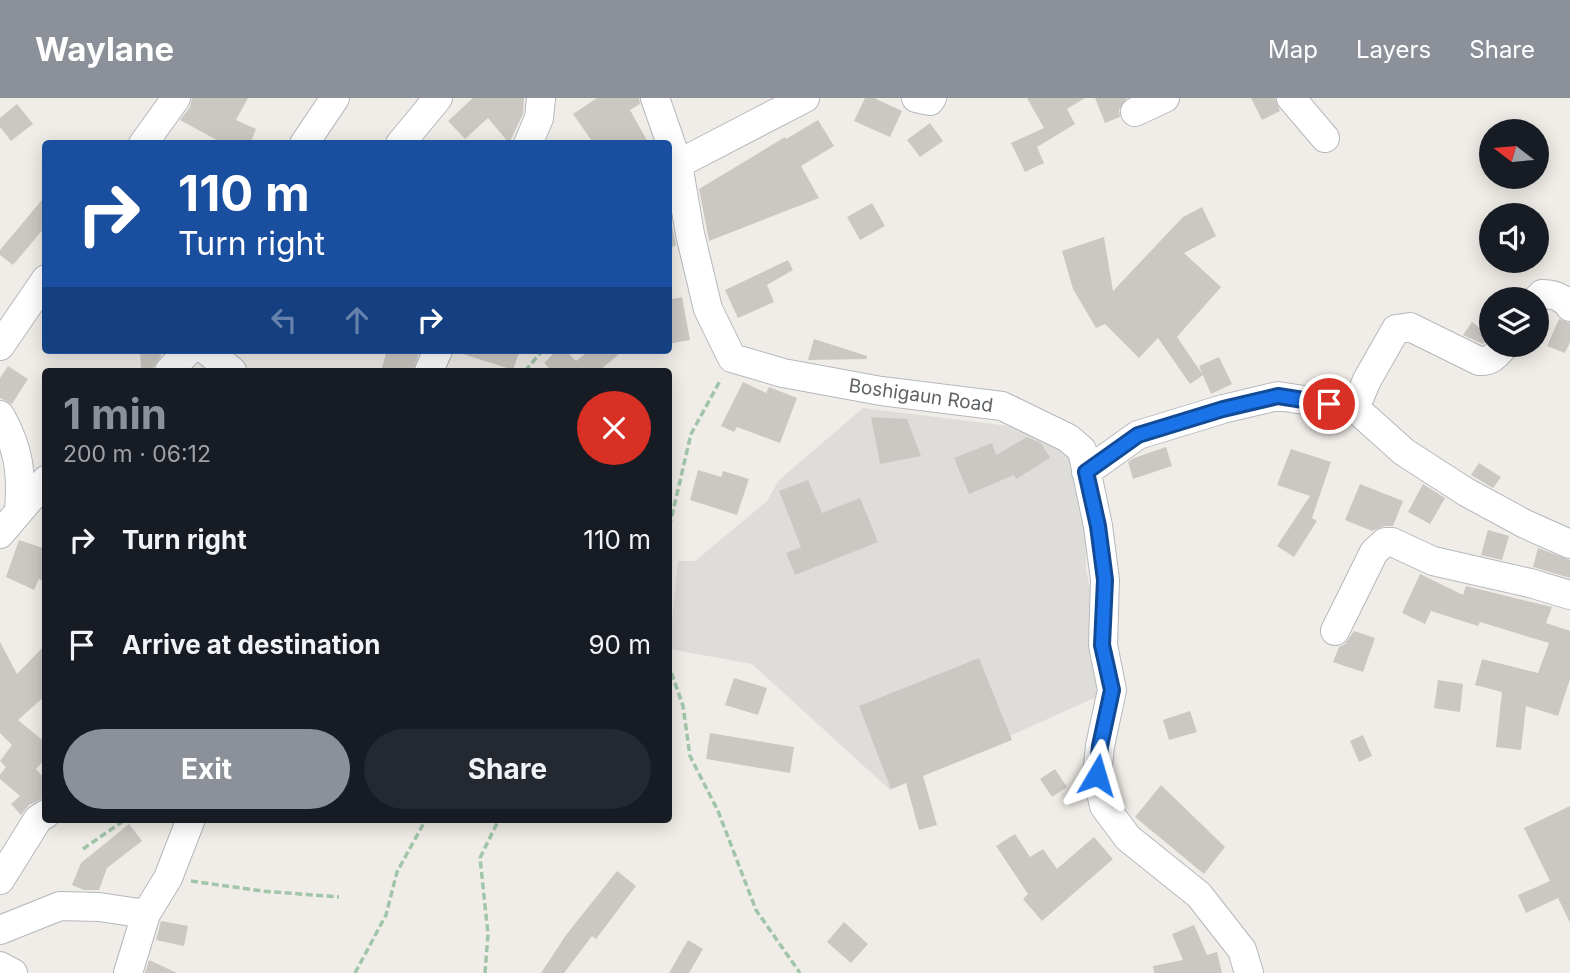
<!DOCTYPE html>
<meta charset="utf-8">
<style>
body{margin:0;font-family:Inter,sans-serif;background:#242831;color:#f1f3f6;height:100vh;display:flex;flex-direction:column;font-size:26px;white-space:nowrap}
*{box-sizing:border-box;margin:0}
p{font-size:23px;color:#9ea1a6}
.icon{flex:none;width:38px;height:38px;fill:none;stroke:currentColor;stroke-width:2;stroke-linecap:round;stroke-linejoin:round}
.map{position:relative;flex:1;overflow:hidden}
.drawer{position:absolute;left:42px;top:270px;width:630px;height:455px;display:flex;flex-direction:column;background:#171b24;border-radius:7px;box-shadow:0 4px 18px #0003}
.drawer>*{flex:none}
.banner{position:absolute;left:42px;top:42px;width:630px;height:214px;border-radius:7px;box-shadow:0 4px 18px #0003;background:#1a4fa0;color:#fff;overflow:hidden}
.needle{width:46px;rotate:286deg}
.buttons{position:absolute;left:1479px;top:21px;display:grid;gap:14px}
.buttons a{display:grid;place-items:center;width:70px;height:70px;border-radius:50%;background:#171b24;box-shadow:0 4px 18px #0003;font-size:35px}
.pin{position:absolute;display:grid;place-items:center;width:60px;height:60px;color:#fff;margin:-30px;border:4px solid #fff;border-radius:50%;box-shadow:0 2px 7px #0007}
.me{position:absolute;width:77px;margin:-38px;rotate:7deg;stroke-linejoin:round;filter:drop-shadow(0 0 5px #0008)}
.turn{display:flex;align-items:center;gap:24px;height:147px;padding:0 21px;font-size:32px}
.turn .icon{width:91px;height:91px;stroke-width:2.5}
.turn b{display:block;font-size:49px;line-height:60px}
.lanes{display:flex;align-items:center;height:66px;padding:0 21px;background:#0003;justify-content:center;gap:35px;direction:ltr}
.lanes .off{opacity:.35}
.round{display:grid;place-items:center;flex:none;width:74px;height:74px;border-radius:37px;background:#242831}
.headline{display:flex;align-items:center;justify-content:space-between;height:119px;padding:0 21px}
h1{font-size:42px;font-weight:700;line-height:52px;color:#8c9099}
.cta{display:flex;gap:14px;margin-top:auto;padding:14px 21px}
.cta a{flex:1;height:80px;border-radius:42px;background:#8c9099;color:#fff;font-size:28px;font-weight:700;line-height:80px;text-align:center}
.cta a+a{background:#242831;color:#f1f3f6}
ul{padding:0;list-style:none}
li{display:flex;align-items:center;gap:21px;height:105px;padding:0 21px}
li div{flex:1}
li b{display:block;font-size:26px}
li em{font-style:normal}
header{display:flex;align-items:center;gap:42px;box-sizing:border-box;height:98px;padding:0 35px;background:#8c9099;color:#fff}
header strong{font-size:33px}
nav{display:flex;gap:38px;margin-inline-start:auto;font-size:24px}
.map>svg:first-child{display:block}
.industrial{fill:#dfddda}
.building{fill:#cbc8c4}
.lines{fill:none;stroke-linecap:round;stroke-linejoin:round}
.minor-casing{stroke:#b5b8bb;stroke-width:30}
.path{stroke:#a0c5a8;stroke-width:3.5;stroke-dasharray:7 3.5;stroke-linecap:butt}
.minor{stroke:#fff;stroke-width:28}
.route-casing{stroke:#114b97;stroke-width:18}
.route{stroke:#1a73e8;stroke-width:12}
.labels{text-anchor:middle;stroke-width:5;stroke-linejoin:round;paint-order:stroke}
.street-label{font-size:19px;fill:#5f6366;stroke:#fff}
</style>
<header>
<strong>Waylane</strong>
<nav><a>Map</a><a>Layers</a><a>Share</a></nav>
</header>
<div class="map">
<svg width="1570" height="875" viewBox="0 0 1570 875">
<rect width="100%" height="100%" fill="#f0ede8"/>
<path class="industrial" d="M863,310L1034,331L1072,360L1086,414V471L1112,592L890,692L752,566L669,551L678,463H695L767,403L779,382Z"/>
<path class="building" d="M192,0H248L236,22L256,31L250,46H224L180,22L190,9Z
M473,0H524L523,16L509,45L488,20L465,41L448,23Z
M597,0H639L640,6L630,12L649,46H594L573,16Z
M865,0H874L902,13L890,39L854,23Z
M1027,0H1085L1067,11L1075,26L1037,49L1044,65L1025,74L1011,45L1044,30Z
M1095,0H1127L1119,12L1120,19L1105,25Z
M1251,0H1275L1280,13L1262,22Z
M17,6L33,26L11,43L0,29V20Z
M818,22L834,48L801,68L819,100L709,143L699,91L785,39L786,41Z
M930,25L943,43L920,59L907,42Z
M46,97V128L13,167L0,157V152Z
M872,105L885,128L860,142L847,119Z
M668,109L676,147L668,151Z
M1202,109L1216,138L1184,155L1221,189L1177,239L1203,277L1190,286L1158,240L1139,260L1105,226L1096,230L1073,191L1062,153L1104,139L1113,193L1183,119Z
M788,162L793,172L767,187L774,204L738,220L725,192Z
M682,199L690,242L668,246V202Z
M1559,221L1570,225V244L1565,255L1547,248Z
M1472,224L1491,238L1483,246L1463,237Z
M814,241L867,258V261L808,262Z
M140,252H160L161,258L153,270L141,271Z
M387,252H420L413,273H381Z
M461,252H520L513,272L460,255Z
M557,252H565L576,263L590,252H624L599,273H552L544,265Z
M1219,259L1232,286L1211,296L1199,268Z
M8,268L28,281L12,306L0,300V280Z
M743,284L766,295L769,289L797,300L780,345L737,329L734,334L721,328Z
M871,319L907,321L921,358L880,366Z
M1027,339L1041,345L1050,360L1016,381L1014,377L969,396L954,360L992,345L996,357Z
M1166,349L1172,368L1133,381L1128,364L1134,360Z
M1291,351L1331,364L1312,420L1317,423L1294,459L1277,448L1310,398L1277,387Z
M1479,365L1501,379L1493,390L1471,377Z
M698,372L721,379L723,373L749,381L737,417L690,402Z
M808,382L822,415L860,400L878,444L795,477L786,455L801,449L779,393Z
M1360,386L1403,403L1393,428H1384L1372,433L1345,422Z
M1423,386L1445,400L1430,426L1408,414Z
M1488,432L1509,438L1502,462L1481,457Z
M19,442L46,451V485L39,481L34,492L6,479Z
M1538,450L1570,462V480L1533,469Z
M1420,476L1463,497L1466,488L1552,509L1546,525L1570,533V581L1558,618L1526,608L1521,652L1496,649L1502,594L1475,587L1482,561L1538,575L1549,545L1480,524L1478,528L1431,513L1425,526L1402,515Z
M1354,533L1375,540L1363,574L1333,564L1339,549L1345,546Z
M0,544L17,576L46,546V597L18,622L46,645V660L36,671L46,682V699L29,707L21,717L11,706L20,698L0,681V677L6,669L0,663L12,647L0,635Z
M979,560L1012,642L923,678L937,727L919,732L906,685L891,691L859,608Z
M734,580L767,590L758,617L725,607Z
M1438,582L1463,586L1460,614L1434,610Z
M1190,613L1197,634L1169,642L1163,622Z
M710,635L794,649L790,675L706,661Z
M1363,637L1372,658L1359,664L1350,643Z
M1055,671L1067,689L1052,699L1040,681Z
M1161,687L1225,749L1204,776L1135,719Z
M1570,708V825L1558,800L1526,815L1518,797L1550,783L1524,730Z
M129,726L142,743L107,770L99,792H84L72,787L81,765Z
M1015,736L1030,759L1043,751L1057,771L1094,739L1113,761L1042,823L1023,801L1028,796L996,748Z
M617,773L636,788L596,841L592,838L564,875H541L566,837Z
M161,823L188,828L184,848L156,842Z
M844,824L868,846L851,865L827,844Z
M1194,827L1207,857L1217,854L1222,875H1154L1153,868L1183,862L1172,836Z
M688,842L703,851L689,875H669Z
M149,862L177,875H145Z"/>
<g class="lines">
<defs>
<path id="minor" d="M655,0L678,66L690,136L708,211L732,260L783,275L881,293L1002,308L1068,340L1082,352L1098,428L1105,482L1103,547L1112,592L1100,648L1097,677L1104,708L1128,740L1199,797L1242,852L1249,875
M916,0L930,3L932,0
M1291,0L1325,40
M1135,14L1165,0
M143,46L176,0
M304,46L335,0
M400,46L438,0
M528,46L539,20L541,0
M678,66L805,0
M1536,202L1542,196C1554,196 1563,199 1570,209
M0,248L46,181
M206,252L232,273
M169,273L189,252
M429,273L438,252
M1355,310L1367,282L1396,231L1410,229L1479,263C1492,264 1497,256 1505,247
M0,317C19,350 22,375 19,413
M1086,374L1138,337L1223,311L1278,298L1355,310L1404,354L1466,394L1525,426L1570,446
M0,436L46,382
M1335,533L1374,454L1385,444H1392L1433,463L1530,485L1570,497
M0,782L38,721L46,716
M146,816L168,780L191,721
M0,832L60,808L99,809L146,816L128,875
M0,868L13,875"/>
</defs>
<use href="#minor" class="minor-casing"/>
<path class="path" d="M525,273L543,252
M668,481L669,430L691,336L721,281
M668,565L683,608L690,658L718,713L756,812L800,875
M83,751L126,721
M191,783L262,793L339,799
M355,875L386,817L397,774L426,721
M485,875L488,836L480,760L499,721"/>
<use href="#minor" class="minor"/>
</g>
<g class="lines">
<defs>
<path id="route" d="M1097,677L1100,648L1112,592L1102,547L1105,482L1098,428L1086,374L1138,337L1223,311L1278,298L1329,306"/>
</defs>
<use href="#route" class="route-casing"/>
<use href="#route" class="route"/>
</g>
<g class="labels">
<g class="street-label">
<text transform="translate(921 297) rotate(8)" y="7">Boshigaun Road</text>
</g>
</g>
</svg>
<div class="buttons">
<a><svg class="needle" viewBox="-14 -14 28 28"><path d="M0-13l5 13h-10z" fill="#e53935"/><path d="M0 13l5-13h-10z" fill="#9ea1a6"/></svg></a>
<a><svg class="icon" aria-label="sound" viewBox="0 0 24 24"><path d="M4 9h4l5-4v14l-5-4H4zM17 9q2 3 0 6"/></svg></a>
<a><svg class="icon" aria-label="layers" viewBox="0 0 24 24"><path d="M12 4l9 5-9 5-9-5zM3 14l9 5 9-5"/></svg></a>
</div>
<div class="pin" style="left:1329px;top:306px;background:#d93025"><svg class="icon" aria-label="arrive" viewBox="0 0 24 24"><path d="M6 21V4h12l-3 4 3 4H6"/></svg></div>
<svg class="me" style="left:1097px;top:677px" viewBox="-20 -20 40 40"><path d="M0-17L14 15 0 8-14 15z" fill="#1a73e8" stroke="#fff" stroke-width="4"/></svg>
<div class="banner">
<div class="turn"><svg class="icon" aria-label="right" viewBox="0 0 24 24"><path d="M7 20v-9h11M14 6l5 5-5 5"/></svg><div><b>110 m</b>Turn right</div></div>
<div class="lanes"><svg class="icon off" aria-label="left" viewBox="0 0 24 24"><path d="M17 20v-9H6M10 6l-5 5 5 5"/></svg><svg class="icon off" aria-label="ahead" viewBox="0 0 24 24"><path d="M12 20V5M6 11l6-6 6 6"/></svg><svg class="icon" aria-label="right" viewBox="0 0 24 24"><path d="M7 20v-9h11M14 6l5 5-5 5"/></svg></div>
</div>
<section class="drawer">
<div class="headline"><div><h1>1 min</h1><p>200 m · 06:12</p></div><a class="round" style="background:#d93025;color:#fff"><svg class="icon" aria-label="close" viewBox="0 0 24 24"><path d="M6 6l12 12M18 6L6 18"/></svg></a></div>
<ul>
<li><svg class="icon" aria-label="right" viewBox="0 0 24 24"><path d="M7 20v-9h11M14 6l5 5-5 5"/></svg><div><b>Turn right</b></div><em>110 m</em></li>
<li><svg class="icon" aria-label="arrive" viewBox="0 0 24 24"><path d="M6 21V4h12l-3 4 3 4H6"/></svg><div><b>Arrive at destination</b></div><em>90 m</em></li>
</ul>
<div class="cta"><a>Exit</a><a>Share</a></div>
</section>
</div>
